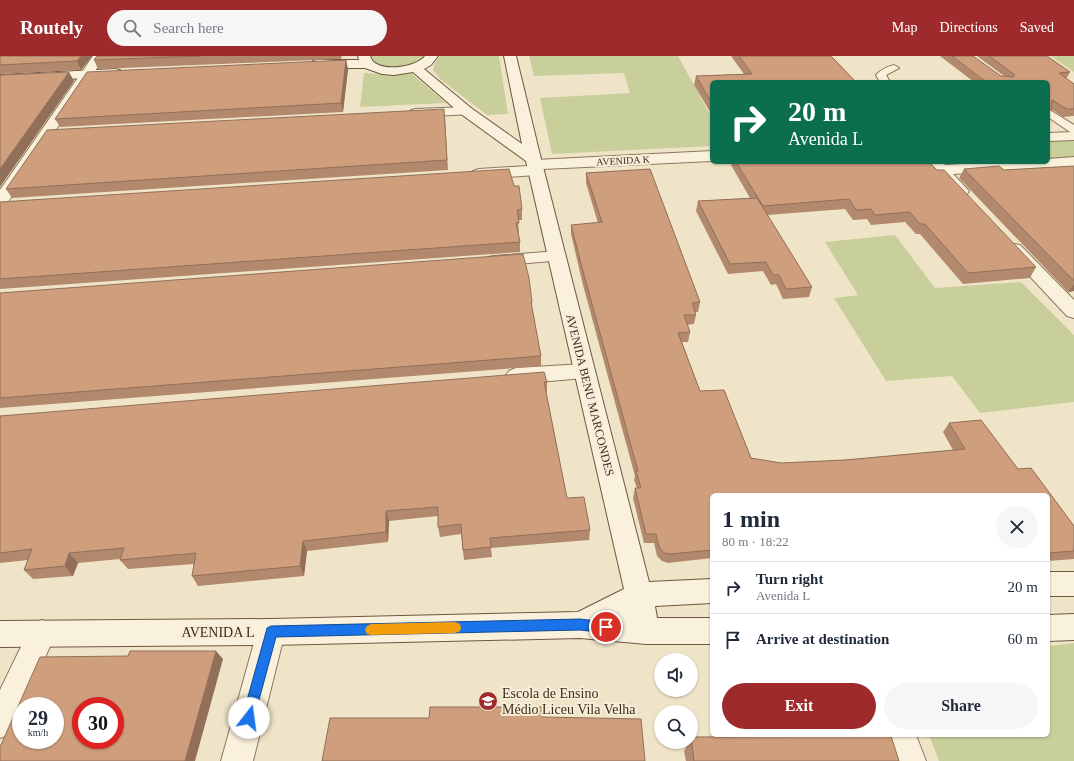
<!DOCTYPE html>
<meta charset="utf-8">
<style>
body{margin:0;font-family:Georgia,serif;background:#f6f6f7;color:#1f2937;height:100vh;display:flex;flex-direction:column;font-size:15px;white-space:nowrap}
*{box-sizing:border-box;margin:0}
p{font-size:13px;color:#747a83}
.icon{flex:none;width:22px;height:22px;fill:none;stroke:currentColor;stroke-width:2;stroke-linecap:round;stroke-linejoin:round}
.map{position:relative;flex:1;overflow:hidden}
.details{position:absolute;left:710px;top:437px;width:340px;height:244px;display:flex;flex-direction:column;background:#fff;border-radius:6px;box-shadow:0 1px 3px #0004}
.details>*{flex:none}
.banner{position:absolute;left:710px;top:24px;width:340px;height:84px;border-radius:6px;box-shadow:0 1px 3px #0004;background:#0b6e4f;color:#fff;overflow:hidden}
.tools{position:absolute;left:654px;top:597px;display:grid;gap:8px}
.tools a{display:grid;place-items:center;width:44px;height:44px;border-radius:50%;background:#fff;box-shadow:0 1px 3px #0004;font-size:20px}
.speed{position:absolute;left:12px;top:641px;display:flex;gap:8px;font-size:20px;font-weight:700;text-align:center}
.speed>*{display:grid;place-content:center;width:52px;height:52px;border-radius:50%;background:#fff;box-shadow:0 1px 3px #0004;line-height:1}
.speed small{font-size:10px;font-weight:400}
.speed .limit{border:6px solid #d22;background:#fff;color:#111}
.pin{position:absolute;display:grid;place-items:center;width:34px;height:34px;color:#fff;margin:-17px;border:2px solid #fff;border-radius:50%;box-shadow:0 1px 4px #0007}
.me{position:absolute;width:44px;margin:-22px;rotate:15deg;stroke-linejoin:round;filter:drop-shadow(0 0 3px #0008)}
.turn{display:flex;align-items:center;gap:14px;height:84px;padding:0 12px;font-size:18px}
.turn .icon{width:52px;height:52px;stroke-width:2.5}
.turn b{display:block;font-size:28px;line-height:34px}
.round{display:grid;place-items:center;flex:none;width:42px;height:42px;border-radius:21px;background:#f6f6f7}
.summary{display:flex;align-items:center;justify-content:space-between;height:68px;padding:0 12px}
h1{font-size:24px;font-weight:700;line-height:30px}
.primary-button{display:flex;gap:8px;margin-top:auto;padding:8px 12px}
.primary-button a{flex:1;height:46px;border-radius:24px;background:#9e2a2b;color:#fff;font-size:16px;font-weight:700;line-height:46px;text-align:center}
.primary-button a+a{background:#f6f6f7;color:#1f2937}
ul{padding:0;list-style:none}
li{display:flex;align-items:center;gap:12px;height:52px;padding:0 12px;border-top:1px solid #e0e1e3}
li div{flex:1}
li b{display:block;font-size:15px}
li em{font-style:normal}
header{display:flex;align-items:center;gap:24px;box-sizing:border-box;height:56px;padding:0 20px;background:#9e2a2b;color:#fff}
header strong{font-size:19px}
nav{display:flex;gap:22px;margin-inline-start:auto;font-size:14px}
.search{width:280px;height:36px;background:#f6f6f7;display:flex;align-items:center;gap:10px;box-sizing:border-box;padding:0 14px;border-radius:22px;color:#747a83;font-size:15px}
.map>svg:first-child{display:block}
.green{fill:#c9cf9b}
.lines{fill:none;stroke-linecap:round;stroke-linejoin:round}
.lane-casing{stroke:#8d765c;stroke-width:2}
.street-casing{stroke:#8d765c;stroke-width:2}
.secondary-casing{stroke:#6f573f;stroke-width:2}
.lane{fill:#faf1dc;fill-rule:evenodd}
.street{fill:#faf1dc;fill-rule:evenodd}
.secondary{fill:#faf1dc;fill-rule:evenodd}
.wall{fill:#b2896c}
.shaded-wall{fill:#916f58}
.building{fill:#cf9f7d;stroke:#916f58;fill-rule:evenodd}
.route{fill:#1a73e8;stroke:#114b97}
.slow{fill:#f59e0b}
.labels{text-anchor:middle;stroke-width:4;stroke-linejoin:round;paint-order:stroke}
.far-street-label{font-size:10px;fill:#3d2e20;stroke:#f7eed8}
.street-label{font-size:12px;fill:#3d2e20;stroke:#f7eed8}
.near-street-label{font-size:14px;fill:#3d2e20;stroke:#f7eed8}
.near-poi-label{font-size:14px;fill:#3d2e20;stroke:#f7eed8;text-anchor:start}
</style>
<header>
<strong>Routely</strong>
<div class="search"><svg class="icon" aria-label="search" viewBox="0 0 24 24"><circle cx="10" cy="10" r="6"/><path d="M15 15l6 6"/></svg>Search here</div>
<nav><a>Map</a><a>Directions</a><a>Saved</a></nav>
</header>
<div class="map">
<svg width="1074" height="705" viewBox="0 0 1074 705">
<rect width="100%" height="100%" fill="#f0e4c8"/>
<path class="green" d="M371,0H426V2C420,5 414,9 408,11C397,14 379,13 371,4Z
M440,0H499L508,58L487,59L440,23L433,14L435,7Z
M529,0H678L712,62V90L552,98L540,42L630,37L624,17L534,20Z
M1051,0H1074V16Z
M364,17L397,19L411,17L446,47L360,51Z
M1074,83V101L1048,103V85Z
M895,179L935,232L1021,226L1074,279V346L980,357L952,320L886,325L834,242L858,239L825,186Z
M1074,587V705H939L929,679H1048V590Z"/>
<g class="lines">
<defs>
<path id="lane" d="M894,9L899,12L886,19L890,26H880L876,19C881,13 887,11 894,9Z
M1048,53L1074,69V77L1070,76L1048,61Z"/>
<path id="street" d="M93,0H105L6,149L0,151V134Z
M466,51L471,52L473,55L471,58L416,61L411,60L409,57L411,54L416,53Z
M1074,76V84L1048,85V77Z
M712,95V105L543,113L541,117L536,119L479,123L473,121L471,118L473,115L479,113L528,110L530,106L535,104Z
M1074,101V111L953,118L969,135L967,138L961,140L955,138L925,106H942L945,109L997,106H1048V103Z
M1014,188L1020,189L1074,244V262L1067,260L1008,197L1005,193L1008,189Z
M557,195L563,196L566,200L563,204L494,210L488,209L485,205L488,201L494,200Z
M584,308L591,310L594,315L591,320L584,322L516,328L509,325L505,320L509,315L516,312Z
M271,563L281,567L285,576L253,705H221L257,576L261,567Z
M42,564L52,568L56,577L23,650H21V655L11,678L0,682V634L32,568Z
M886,679H916L926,705H894Z"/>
<path id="secondary" d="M358,0H370C375,18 416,12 425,0H438L431,9L424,13L471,52L522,88L504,0H516L541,103L649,526L712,523V547L655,550L657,562H712V588H646L580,582L271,589L0,591V565L271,563L578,556L624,533L526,105L461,58L413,16L394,19L382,18L365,12H317L313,11L311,8L313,5L317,4H359Z
M115,13L120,14L121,17L120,20L0,27V19Z
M1048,516H1074V540H1048Z
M1074,558V584L1048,585V559Z"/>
</defs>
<use href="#lane" class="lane-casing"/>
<use href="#street" class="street-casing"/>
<use href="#secondary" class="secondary-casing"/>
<use href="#lane" class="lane"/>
<use href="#street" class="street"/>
<use href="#secondary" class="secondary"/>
</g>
<path class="wall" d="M0,0H92L81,14L0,18Z
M97,0H342L341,3L98,13L94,4Z
M731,0H831L856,26H712V59L694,29L696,20L744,18Z
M940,0H973L1001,20H1004L977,0H1047L1070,16L1066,23L1074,28V60L1063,61L1051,53L1048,59V26H974Z
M346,4L348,13L343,56L60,71L55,63Z
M445,62L448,114L12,142L6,133Z
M731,106H929L1036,211L1030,222L963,228L920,178H916L905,166L871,169L867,163L853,164L845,153L767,159L812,231L809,241L783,243L776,228L771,229L763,215L728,218L696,155L698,145L750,142L731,109Z
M1074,110V235L1068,236L959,122L964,113L1004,114Z
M650,113L700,246L698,256H695L696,259L694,268L687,269L690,276L688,286H682L700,335L724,334L751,402L781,407L845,404L953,394L943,376L949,367L981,364L1018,413L1031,412L1074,470V503L1048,505V439H712V502L668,507L662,505L657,500L654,487H644L633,442L635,432H637L634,424L635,420L583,229L571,178V169L598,167L586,127V117Z
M514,130L522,153V164H518L519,177H518L520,186V196L0,233V146Z
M0,237L532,246V253L541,300V310L0,352Z
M547,326V336H546L567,442L590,474L589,484L491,492L492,501L464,504L461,478L440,481L438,471V460L389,465L388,486L307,495L304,520L198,530L192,520L194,508L128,513L120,504V503L78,507L73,520L33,523L24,514L28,504L0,507V360Z
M691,681L899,705H686L684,695L689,686H691Z"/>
<path class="shaded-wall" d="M81,0H92L81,14L77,5Z
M346,4L348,13L343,56L341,47Z
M69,16L74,25L0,131V113Z
M1074,228V235L1068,236Z
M386,455L389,465L388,486L386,476Z
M303,485L307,495L304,520L300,510Z
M69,497L78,507L73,520L65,510Z
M216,595L223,603L195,705H185Z"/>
<path class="building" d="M0,0H81L77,5L0,9Z
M97,0H201L94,4Z
M739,0H831L856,26H712V47L696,20L752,18Z
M952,0H973L1001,20L1013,21L1015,19L989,0H1047L1070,16L1059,17L1074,28V53H1067L1052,44L1051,54H1048V26H986Z
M346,4L341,47L55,63L87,16Z
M69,16L0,113V19Z
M444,53L447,104L6,133L47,74Z
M736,106H929L937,114H944L1036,211L968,217L925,168H920L910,156L875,159L871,153L856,154L849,143L763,150Z
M999,110L1004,114L1074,110V225L964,113Z
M509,113L514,130H519L522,153L517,154L519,167H516L520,186L0,223V146Z
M650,113L700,246L692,247L696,259H684L690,276L678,277L700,335L724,334L751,402L781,407L845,404L965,393L949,367L981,364L1018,413L1031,412L1074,470V495L1048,497V439H712V494L670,498L664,497L659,491L656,478H646L635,432H641L636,415H638L584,219L571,169L602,166L586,117Z
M757,142L812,231L786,233L779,219H773L766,206L730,208L698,145Z
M523,198L529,222L532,246H531L541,300L0,342V237Z
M544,316L547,326H544L567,442L584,441L590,474L490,482L491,491L463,494L461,468L438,471V451L386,455V476L303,485L300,510L192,520L196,497L120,504L124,492L69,497L65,510L24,514L32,493L0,497V360Z
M130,595H216L185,705H0V691L40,601L128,600ZM21,650H55V684H21ZM81,650H115V684H81Z
M430,651H542V661L641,663L645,705H322L330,662H429Z
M891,680L899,705H694L691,681Z"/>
<path class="route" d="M580,563L606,566L610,567L612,571L610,575L606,577L580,574L276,581L253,666L249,668L244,666L242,662L266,576L267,572L271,570Z"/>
<path class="slow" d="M455,566L460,568L461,572L460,575L455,577L371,579L367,578L365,574L367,570L371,568Z"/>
<defs>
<symbol id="school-disc" viewBox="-11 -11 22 22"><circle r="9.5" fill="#9e2a2b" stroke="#f7eed8"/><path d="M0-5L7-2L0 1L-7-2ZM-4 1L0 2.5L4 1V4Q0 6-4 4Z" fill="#fff"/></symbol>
</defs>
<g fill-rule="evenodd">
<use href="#school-disc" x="477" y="634" width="22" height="22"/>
</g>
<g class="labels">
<g class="far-street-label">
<text transform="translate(623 104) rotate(-3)" y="4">AVENIDA K</text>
</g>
<g class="street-label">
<text transform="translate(590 339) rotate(76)" y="4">AVENIDA BENU MARCONDES</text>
</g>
<g class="near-street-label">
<text x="218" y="581">AVENIDA L</text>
</g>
<g class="near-poi-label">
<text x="502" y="642">Escola de Ensino<tspan x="502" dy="16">Médio Liceu Vila Velha</tspan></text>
</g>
</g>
</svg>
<div class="tools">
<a><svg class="icon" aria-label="sound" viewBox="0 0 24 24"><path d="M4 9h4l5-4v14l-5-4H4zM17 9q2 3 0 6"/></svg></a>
<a><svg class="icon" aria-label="search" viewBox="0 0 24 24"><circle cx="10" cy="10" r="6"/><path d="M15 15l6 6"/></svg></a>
</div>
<div class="speed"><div>29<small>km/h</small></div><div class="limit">30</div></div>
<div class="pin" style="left:606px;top:571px;background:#d93025"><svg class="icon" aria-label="arrive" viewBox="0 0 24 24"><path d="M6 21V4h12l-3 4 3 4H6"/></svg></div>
<svg class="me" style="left:249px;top:662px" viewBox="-20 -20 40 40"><circle r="19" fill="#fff"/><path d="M0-13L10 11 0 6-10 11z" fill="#1a73e8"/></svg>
<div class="banner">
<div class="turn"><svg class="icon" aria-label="right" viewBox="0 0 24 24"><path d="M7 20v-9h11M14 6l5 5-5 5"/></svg><div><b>20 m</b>Avenida L</div></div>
</div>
<section class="details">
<div class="summary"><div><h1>1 min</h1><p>80 m · 18:22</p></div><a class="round"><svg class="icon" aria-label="close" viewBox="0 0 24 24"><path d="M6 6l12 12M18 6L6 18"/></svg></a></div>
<ul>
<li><svg class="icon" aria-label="right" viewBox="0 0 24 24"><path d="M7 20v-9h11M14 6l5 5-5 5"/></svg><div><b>Turn right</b><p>Avenida L</p></div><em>20 m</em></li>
<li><svg class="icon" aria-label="arrive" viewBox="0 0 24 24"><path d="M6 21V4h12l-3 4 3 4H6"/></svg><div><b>Arrive at destination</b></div><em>60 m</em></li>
</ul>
<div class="primary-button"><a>Exit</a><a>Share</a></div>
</section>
</div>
